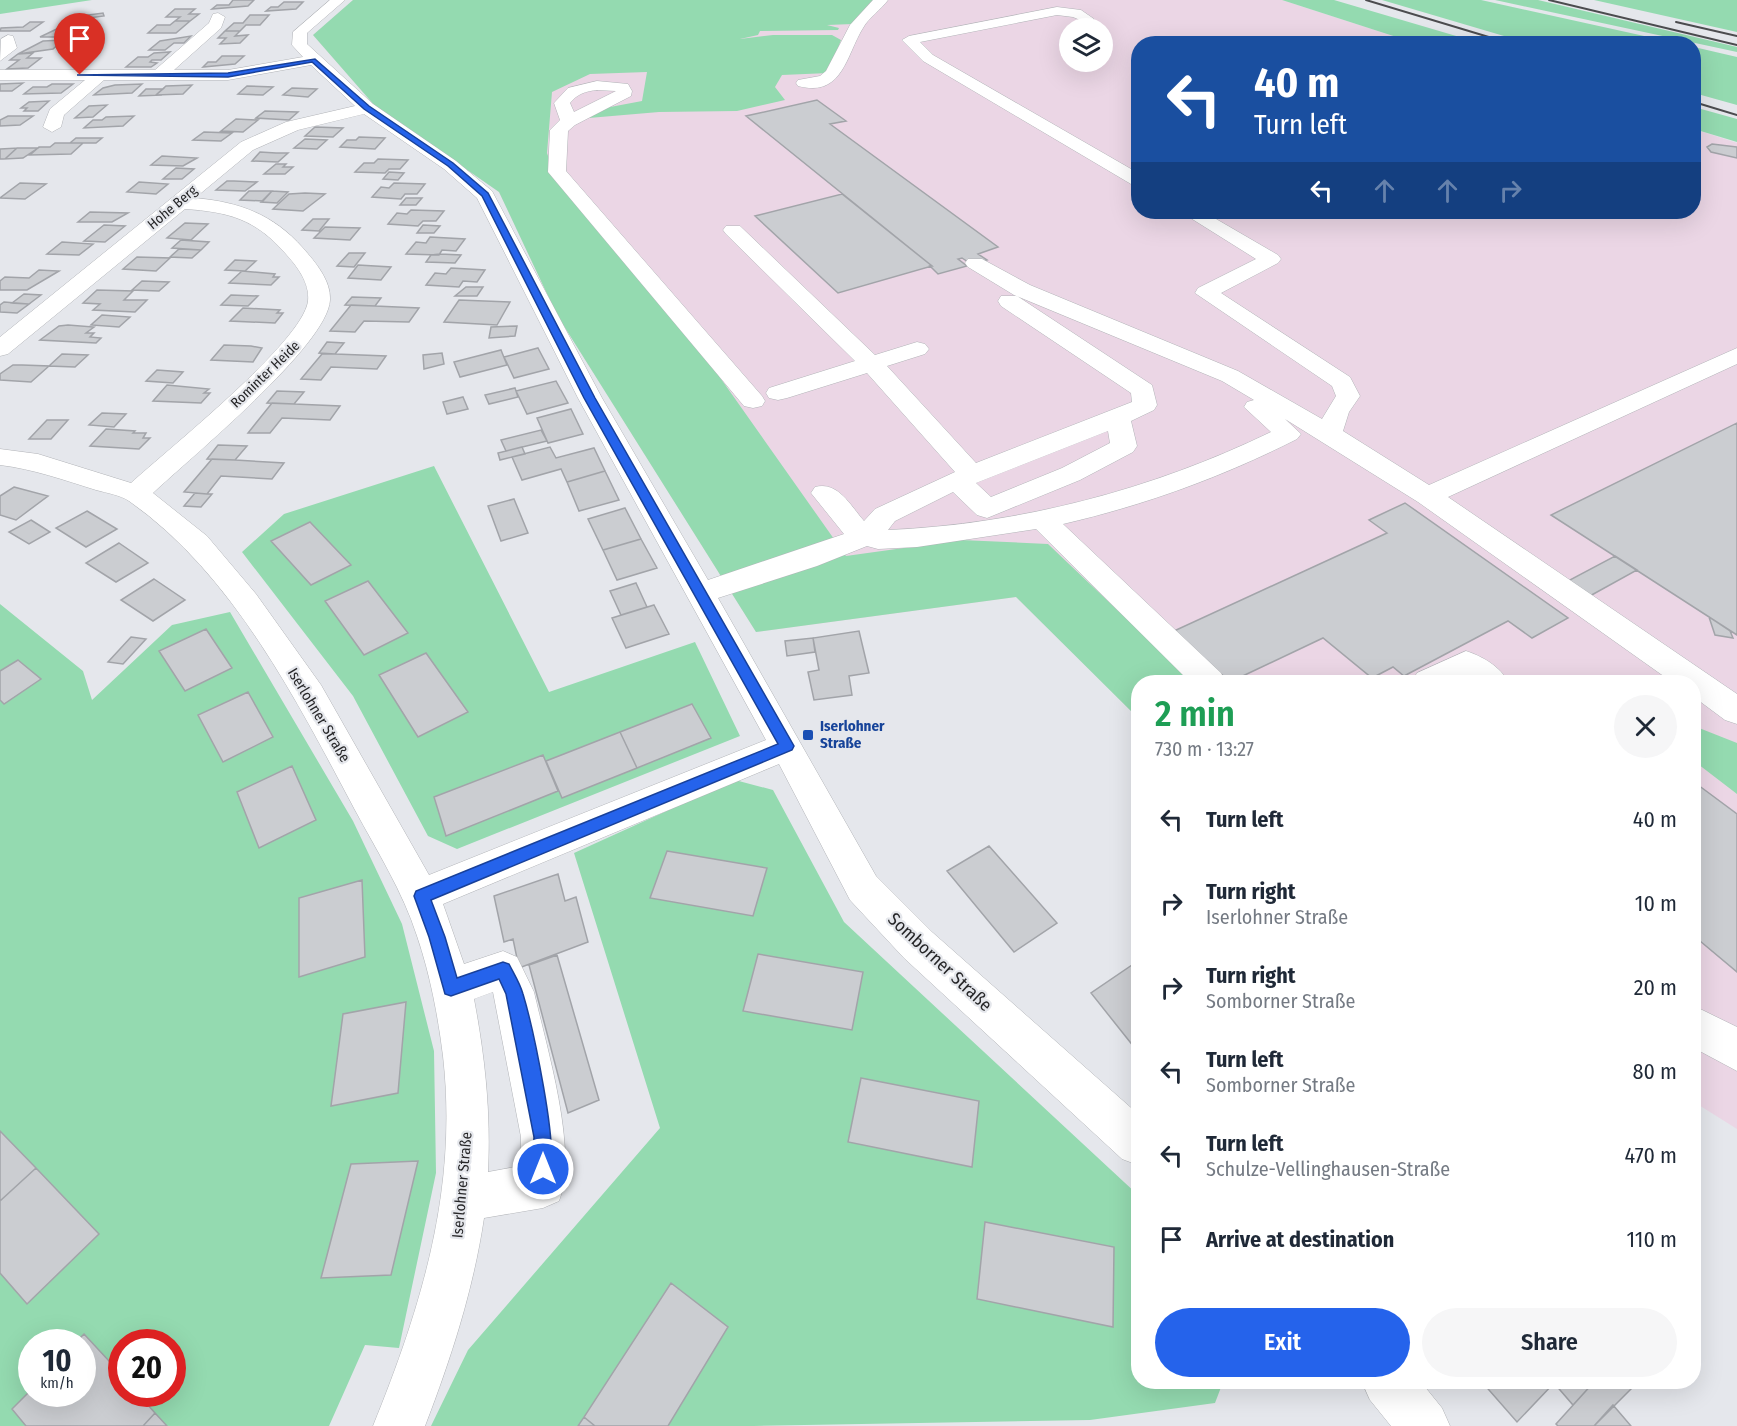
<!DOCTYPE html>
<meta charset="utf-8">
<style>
body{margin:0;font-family:"Fira Sans Condensed",sans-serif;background:#f6f6f7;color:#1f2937;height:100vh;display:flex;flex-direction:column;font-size:22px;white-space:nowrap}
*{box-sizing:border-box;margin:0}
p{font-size:20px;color:#747a83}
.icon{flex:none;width:33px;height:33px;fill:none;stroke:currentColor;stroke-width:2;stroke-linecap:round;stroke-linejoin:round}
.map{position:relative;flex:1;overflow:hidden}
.drawer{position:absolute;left:1131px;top:675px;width:570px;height:714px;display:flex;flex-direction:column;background:#fff;border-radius:24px;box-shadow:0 6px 24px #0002}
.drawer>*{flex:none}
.hud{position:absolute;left:1131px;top:36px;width:570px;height:183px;border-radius:24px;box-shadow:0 6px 24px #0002;background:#1a4fa0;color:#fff;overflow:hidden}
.fabs{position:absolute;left:1059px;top:18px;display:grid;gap:12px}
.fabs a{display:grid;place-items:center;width:54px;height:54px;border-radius:50%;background:#fff;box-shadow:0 6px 24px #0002;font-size:30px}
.speed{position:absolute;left:18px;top:1329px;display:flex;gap:12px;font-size:30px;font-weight:700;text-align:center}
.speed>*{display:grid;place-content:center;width:78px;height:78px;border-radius:50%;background:#fff;box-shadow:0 6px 24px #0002;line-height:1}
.speed small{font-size:15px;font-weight:400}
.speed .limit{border:9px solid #d22;background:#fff;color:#111}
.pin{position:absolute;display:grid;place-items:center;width:51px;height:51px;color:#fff;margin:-62px -26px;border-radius:50% 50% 50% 0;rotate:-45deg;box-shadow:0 0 6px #0007}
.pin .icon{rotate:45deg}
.me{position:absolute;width:66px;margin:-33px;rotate:0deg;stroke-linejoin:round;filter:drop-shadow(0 0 4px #0008)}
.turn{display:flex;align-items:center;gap:21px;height:126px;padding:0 24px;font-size:27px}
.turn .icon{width:78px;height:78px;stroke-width:2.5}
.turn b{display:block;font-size:42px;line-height:51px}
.lanes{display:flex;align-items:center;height:57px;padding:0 24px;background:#0003;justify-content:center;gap:30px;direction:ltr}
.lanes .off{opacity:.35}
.round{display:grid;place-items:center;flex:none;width:63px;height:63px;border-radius:32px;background:#f6f6f7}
.head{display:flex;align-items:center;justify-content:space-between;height:102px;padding:0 24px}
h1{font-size:36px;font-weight:600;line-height:45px;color:#1e9e55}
.primary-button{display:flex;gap:12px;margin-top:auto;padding:12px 24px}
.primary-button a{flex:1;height:69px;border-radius:36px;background:#2563eb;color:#fff;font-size:24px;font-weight:600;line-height:69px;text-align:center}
.primary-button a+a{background:#f6f6f7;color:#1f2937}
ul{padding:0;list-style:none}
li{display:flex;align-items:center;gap:18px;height:84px;padding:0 24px}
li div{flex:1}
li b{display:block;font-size:22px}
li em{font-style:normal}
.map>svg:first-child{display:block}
.industrial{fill:#ebd6e5;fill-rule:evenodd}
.green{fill:#94dab0;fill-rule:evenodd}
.building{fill:#cbcdd1;stroke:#a2a4a9;stroke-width:1.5}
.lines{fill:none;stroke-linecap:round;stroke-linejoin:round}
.minor-casing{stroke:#b2b4b8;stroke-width:1}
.minor{fill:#fff;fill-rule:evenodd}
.rail{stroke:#4c4c4f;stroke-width:2}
.route{fill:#2563eb;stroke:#184099;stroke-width:1.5}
.transit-dot{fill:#1a4fb4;stroke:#e5e7ec;stroke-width:2}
.labels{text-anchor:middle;stroke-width:4.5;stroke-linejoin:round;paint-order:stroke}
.far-street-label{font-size:14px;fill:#272729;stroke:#e5e7ec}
.street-label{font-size:15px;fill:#272729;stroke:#e5e7ec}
.transit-label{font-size:15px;font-weight:bold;fill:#164399;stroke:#e5e7ec;text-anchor:start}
.near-street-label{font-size:18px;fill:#272729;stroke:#e5e7ec}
</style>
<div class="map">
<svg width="1737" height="1426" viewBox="0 0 1737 1426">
<rect width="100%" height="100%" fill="#e5e7ec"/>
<path class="industrial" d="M353,0H1282L1415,43L1138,44V212H1694V129L1737,143V1129L1694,1102V682H1138V718L1016,597L756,632L557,315L499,192L375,106L313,35ZM1070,28H1102V62H1070Z"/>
<path class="green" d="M0,0H92L0,14Z
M353,0H877L853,24L827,25L839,28L838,30L760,31L758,35L740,39L773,35H832L841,40L829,73L782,75L775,87L785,100L737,111L659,112L577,119L605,108L642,101L647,72L590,74L552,92L547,153L557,182L690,335L846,556L961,540L1048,544L1193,682H1138V718L1016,597L756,632L557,315L499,192L375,106L313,35Z
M1282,0H1334L1480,43H1415Z
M1382,0H1481L1676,43H1528Z
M1495,0H1538L1737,47V52Z
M1594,0H1737V32Z
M1694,47L1737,57V105L1694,93Z
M1694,107L1737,119V142L1694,129Z
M434,466L549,692L695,642L740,736L457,849L428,836L353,696L242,552L284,514Z
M0,604L83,671L92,700L172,625L230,612L353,821L402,924L434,1051L436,1173L399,1348L365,1345L329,1426H0ZM32,1342H82V1394H32ZM122,1342H172V1394H122Z
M1694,726L1737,743V794L1694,761Z
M735,780L773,790L844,922L1138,1195V1382H1223L1215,1403L1090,1420L754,1426H431L468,1350L660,1128L574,853Z"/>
<path class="building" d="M233,0H254L248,6L212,9L217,5H229Z
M284,2H303L296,9L266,11L271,7H278Z
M175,9H195L189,14H199L190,21H175L180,17H166Z
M103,13L104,16L74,20V17Z
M250,15H269L260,25H246L240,31H225L234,23H243Z
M175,21H190L176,33H148L157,25H170Z
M30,22H43L30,31H0L1,28L23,27Z
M65,25L92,27L85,32L61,33L55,37H40Z
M225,31H240L235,36L248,35L240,43L220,44L226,38H218Z
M191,36L184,43H174L165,50H149L160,41Z
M63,40L53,49L18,54L43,41Z
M170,52L161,60H152L150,62L157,63L151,67H126L138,57H148L154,53Z
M33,53L27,58H41L28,68L7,69L19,60H10L18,54Z
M222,56H244L235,64L203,67L208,62H216Z
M23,83L12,91H0V84Z
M52,84H73L61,93L24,94L33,87H47Z
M142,84L132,93L94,95L103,88L115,85Z
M192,85L183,94L156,95L166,86Z
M247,86L273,87L263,95L238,94Z
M292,88L317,89L308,97L283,95Z
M146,89H163L156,95H162L139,96Z
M817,100L846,121L830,124L998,247L978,254L987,260L971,264L962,258L958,259L967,266L938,274L930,266H932L746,116Z
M49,101L38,111H24L27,108H21L29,102Z
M107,105L93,117L75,118L89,106Z
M265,111L298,112L289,120L256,118Z
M8,116H33L20,125L0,126V120Z
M134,116L123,126L84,128L93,120H102L106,117Z
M236,119L258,120L243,132L221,131Z
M315,127L343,128L333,137L305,136Z
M204,132L232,133L221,141L193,140Z
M359,137L385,138L375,149L340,147L347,140H356Z
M76,138H102L96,143H70Z
M305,139L327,140L317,149L294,148Z
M55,143H83L71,154L30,155L39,147H50Z
M1712,144L1737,147V158L1711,152L1707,147Z
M17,148L5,159H0V149Z
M17,148H38L23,158L5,159Z
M260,152L276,153H288L278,162L252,161Z
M162,156L197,158L183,166L151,165Z
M378,159L408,160L400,169H389L385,173L355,172L364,163H374Z
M276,164H286L283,167H293L285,174H264Z
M176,168L194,169L182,179H163Z
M389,172L404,173L398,180L383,179Z
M227,181H234L257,182L245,191L216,190Z
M139,182L168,184L156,194L127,192Z
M20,183L46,184L25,199L0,198Z
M394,183L425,184L417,194H405L401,199L372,197L381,187L389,188Z
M249,191H272L263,201L240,200Z
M272,191L288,192L277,203L261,202Z
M289,194L305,193L325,194L303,211L273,209Z
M842,194L932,266L838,293L755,216Z
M406,198H422L416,205H400Z
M411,210L444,211L436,221H423L418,226L388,224L397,213L407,214Z
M90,212L128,213L112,222H78Z
M313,219H329L319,231L302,230Z
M185,223L208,224L191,240L167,238Z
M104,225L125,226L105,242L84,241Z
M423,225L440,226L434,233H417Z
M325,227L360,228L350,240L314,238Z
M430,237L465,239L456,251L442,250L439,255L406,254L416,242L426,243Z
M181,240L209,242L201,250L172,248Z
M62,242L93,244L79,255L47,254Z
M179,249L201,250L192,258L170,257Z
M349,253H365L354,267L337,266Z
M431,255L440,254L461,255L455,263L426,262Z
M137,257L170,258L156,271L123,269Z
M235,260L256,261L245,271L225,270Z
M358,265L391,267L381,280L348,278Z
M451,268L485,270L477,282L463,281L459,287L426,285L435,273L446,274Z
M39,270L59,271L27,290H0V281L5,277L29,278Z
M242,271L275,274L273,277H279L271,285L229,283Z
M142,281L169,282L159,291L132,290Z
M466,287H483L477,296H455Z
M97,290L133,291L124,300H147L135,312L93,310L100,304L83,303Z
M24,294L41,295L29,304L12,303Z
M231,295L258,296L248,306L221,305Z
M352,297L381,298L375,306L345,305Z
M459,300L510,302L497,325L444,322Z
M4,302L29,304L17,313L0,312V305Z
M351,305L375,306L419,308L409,322L364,321L355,332L330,331Z
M243,308L280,310L277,313H283L275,323L230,321Z
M102,315L130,317L119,327L91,325Z
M68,325L94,327L86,333H94L90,337L101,338L96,343L40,340L59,326Z
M517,326L515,336L489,338L491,327Z
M327,342L344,343L335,354L319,353Z
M224,345L251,346L262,348L253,362L211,360Z
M538,348L549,369L514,378L504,357Z
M501,350L507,365L460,377L454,362Z
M442,353L444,364L424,369L423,355Z
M62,354L88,355L75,367L49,366Z
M322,354H335L386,356L377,369L331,367L321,380L301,379Z
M13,365H22L49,366L31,382L0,380V374Z
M157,370L183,372L173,383L146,381Z
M556,381L568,403L527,414L516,391Z
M167,385L209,389L204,393H210L201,403L153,401Z
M515,388L518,397L489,404L485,395Z
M277,391L304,392L294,404L267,403Z
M463,397L468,409L447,414L443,402Z
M272,403L294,404L340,406L330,420L282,418L270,433H248Z
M571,409L583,434L548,443L537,418Z
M102,413L126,414L114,427L89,425Z
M47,420H68L51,439H29Z
M1737,423V635L1551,515Z
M106,429L135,431L133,433H146L143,438H150L139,449L90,446Z
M541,430L547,441L506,451L501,440Z
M218,445L247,446L235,460L207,459Z
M522,447L525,454L500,460L498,453Z
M550,447L556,458L594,448L605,471L567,482L561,469L522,480L512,457Z
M212,459L235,460L284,463L272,479L221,476L207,494L184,492Z
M605,471L619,500L579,511L567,482Z
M14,487L48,496L16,520L0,515V496Z
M195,493L207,494H212L201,507L184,506Z
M514,499L528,533L501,541L488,506Z
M1405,503L1568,618L1532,638L1508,621L1404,676L1393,667L1372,678L1323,638L1230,682L1174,631L1387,533L1369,520Z
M625,508L641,539L603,550L588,519Z
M87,511L117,529L86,547L56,528Z
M31,520L50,532L29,544L9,532Z
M310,522L351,565L311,585L271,541Z
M641,539L657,568L617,580L603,550Z
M119,543L148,563L116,582L86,563Z
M1615,556L1637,570L1588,597L1566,582Z
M154,579L185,600L153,621L121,600Z
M368,581L408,633L364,655L325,601Z
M636,583L647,607L621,615L610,591Z
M654,605L669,634L626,648L612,618Z
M1709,617L1730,631L1733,638L1715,635Z
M206,629L232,668L185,691L159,651Z
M859,631L869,673L849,676L852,695L814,700L808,672L819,670L813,638Z
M131,637L146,639L123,664L108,662Z
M813,638L815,652L787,656L785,641Z
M426,653L468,712L418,737L379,675Z
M18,660L41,679L4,704L0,700V671Z
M248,692L273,737L223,762L198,715Z
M692,704L711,738L637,768L620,732Z
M620,732L637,768L562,798L546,761Z
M543,755L558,791L446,836L434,797Z
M292,766L316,820L259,848L237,792Z
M1694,782L1737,814V972L1694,936Z
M989,846L1057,923L1014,952L947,871Z
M667,851L767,868L753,916L650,898Z
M558,874L565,901L576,897L588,942L519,968L513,939L504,942L494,896Z
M362,880L365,957L299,977V898Z
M758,954L863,972L852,1030L743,1011Z
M557,955L599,1100L568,1113L529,965Z
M1135,963L1138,967V1052L1091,993Z
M406,1002L398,1093L331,1106L343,1014Z
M861,1078L979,1101L972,1167L848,1142Z
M0,1131L36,1168L0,1201Z
M418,1161L391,1275L321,1278L351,1164Z
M36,1168L99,1234L27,1304L0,1273V1201Z
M985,1222L1114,1247L1113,1327L977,1299Z
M671,1283L728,1327L668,1426H595L584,1417Z
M84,1334L122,1375V1394H138L155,1413L143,1426H26L12,1409L32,1389V1394H82V1342H76Z
M1482,1382H1555L1517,1422Z
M1555,1382H1594L1573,1405L1554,1383Z
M1594,1382H1638L1594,1426H1558L1556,1424Z
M1613,1405L1631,1426H1594Z
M155,1413L167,1426H143Z
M584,1417L595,1426H578Z"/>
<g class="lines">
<defs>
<path id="minor" d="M330,0H345L307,33V44L373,104L456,161L492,191L602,398L708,580L844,534L811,493L815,487C838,481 850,505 864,521L875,509L955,472L867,373L787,398L778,400L769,398L766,393L769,388L855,361L726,234L723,230L726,226H740L875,355L917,342L925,344L929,349L925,354L887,366L976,463L1132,402L1131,393L1001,306L998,301L1001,296H1017L1152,385L1157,405L1154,410L1131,421L1137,446L1133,452L1080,480L987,518L977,515L953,492L895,521L888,530C1021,524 1151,490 1271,432L1244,407L1247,402L1254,400L1222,381L1014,295L968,267L965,263L968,259H982L1030,285L1238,371L1322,419L1336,396L1332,386L1195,293L1198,288L1256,259L1181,212H1204L1278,255L1281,259L1278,263L1221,293L1350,377L1360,396L1349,412L1343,431L1429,485L1737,348V364L1448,497L1737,694V724L1725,720L1694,697V682H1672L1418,502L1285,419L1301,434L1297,439C1222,477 1145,505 1063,524L1221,673L1226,682H1190L1036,529L917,547L878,549L867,546L817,566L718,598L876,876L932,932L1138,1114V1165L1122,1159L904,958L850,900L779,764L443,904L464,964L503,951L517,957L534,992C546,1045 579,1153 559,1201L543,1208L484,1218C473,1291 451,1358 425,1426H373C422,1305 458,1189 443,1056C438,1016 430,974 417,936C403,892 377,851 355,810C297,701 233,574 129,501C120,495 107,493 96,490C64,480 33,469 0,465V449L38,454L131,483C167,450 303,342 308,301C310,283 297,266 285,253C255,219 229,212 185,209L8,354L0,356V337L241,142L286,122L355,106L311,65L228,80H104L64,115L61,127L52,132L43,127L50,109L85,80H0V70H155L209,23L213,14L218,13L225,17L221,28L174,70H228L303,57L292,45L293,32ZM364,114L444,169L477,198L578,398L766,740L429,875L321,685L256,594L207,536L153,493C190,458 328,345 330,300C331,280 315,262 303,248C273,214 239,202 195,198L253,150L298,130ZM1108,431L1110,443L1062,468L991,497L976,483ZM493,992L521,1137L520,1166L488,1172C491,1113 485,1057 474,999Z
M873,0H888C881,10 869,17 863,28C846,55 843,98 798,86L796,83L798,80L820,76L826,71L850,25Z
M1057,7L1081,10L1094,19L1087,23L1073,17L1057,15L920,42L933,55L1138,173V185L1131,184L923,61L902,40L909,36Z
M8,35L13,36L17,48L0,61L1,39Z
M597,81L628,84L632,91L631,96L575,125L568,131L566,171L762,396L765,401L762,406L753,408L744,406L548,172L550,130L560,120L554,103L568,88ZM597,90L616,91L574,112L570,103C577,94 586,91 597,90Z
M1466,651C1482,656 1501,667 1508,682H1470L1464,678L1455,682H1412L1417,673Z
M1694,1006L1737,1027V1071L1694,1048Z
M1362,1382H1421L1442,1408L1450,1426H1391L1370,1400Z"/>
</defs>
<use href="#minor" class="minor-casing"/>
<use href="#minor" class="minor"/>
<path class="rail" d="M1366,0L1512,44
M1549,0L1737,45
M1676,22L1737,36
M1694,102L1737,115"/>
</g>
<path class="route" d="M315,59L369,106L453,163L488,193L595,398L794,746L792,750L431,900L445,937L457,978L503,962L509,964C514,974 520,983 523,994C532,1024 560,1151 549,1175L543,1178L536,1175L533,1169L534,1137L506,994L499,979L451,996L445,994L429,937L414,896L416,891L778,744L584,398L482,196L448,166L364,109L312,62L228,77L77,75L228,73Z"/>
<rect class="transit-dot" x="802" y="729" width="12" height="12" rx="3"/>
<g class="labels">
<g class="far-street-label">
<text transform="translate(172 207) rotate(-40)" y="5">Hohe Berg</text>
<text transform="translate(265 374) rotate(-44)" y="5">Rominter Heide</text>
</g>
<g class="street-label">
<text transform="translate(319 715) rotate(59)" y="5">Iserlohner Straße</text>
<text transform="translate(462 1185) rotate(-85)" y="5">Iserlohner Straße</text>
</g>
<g class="transit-label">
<text x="820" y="731">Iserlohner<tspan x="820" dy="17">Straße</tspan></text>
</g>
<g class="near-street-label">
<text transform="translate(940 962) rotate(43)" y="6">Somborner Straße</text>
</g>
</g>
</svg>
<div class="fabs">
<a><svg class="icon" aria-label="layers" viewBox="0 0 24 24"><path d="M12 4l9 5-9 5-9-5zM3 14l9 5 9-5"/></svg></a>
</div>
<div class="speed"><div>10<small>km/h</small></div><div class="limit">20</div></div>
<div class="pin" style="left:80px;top:75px;background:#d93025"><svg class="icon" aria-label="arrive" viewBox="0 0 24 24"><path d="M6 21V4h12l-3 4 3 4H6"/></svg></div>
<svg class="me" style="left:543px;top:1169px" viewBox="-20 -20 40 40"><circle r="17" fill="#2563eb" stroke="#fff" stroke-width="3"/><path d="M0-11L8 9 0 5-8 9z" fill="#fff"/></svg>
<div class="hud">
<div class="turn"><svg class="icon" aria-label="left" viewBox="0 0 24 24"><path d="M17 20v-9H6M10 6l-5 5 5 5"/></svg><div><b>40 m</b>Turn left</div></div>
<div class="lanes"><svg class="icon" aria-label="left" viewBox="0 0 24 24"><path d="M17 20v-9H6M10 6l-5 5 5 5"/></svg><svg class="icon off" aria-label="ahead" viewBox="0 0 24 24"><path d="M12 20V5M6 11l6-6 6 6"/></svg><svg class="icon off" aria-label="ahead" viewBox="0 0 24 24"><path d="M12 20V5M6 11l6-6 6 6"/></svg><svg class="icon off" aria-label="right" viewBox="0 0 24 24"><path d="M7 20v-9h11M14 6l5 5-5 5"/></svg></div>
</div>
<section class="drawer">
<div class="head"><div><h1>2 min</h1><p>730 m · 13:27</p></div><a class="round"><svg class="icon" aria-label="close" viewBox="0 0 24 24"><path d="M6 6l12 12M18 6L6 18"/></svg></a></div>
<ul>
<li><svg class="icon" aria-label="left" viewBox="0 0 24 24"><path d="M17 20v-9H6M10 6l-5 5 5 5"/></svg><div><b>Turn left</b></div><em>40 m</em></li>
<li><svg class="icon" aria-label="right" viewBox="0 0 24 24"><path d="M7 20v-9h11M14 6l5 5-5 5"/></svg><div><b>Turn right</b><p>Iserlohner Straße</p></div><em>10 m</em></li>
<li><svg class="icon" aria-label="right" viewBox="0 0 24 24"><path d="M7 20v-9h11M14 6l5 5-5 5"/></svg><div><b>Turn right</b><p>Somborner Straße</p></div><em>20 m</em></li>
<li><svg class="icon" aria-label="left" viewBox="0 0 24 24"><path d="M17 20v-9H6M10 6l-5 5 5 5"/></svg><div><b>Turn left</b><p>Somborner Straße</p></div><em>80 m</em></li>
<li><svg class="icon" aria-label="left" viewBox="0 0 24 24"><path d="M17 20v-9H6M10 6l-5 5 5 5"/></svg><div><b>Turn left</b><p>Schulze-Vellinghausen-Straße</p></div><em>470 m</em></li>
<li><svg class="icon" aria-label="arrive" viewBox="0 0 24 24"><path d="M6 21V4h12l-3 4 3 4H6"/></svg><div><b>Arrive at destination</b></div><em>110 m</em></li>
</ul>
<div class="primary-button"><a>Exit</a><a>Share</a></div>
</section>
</div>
